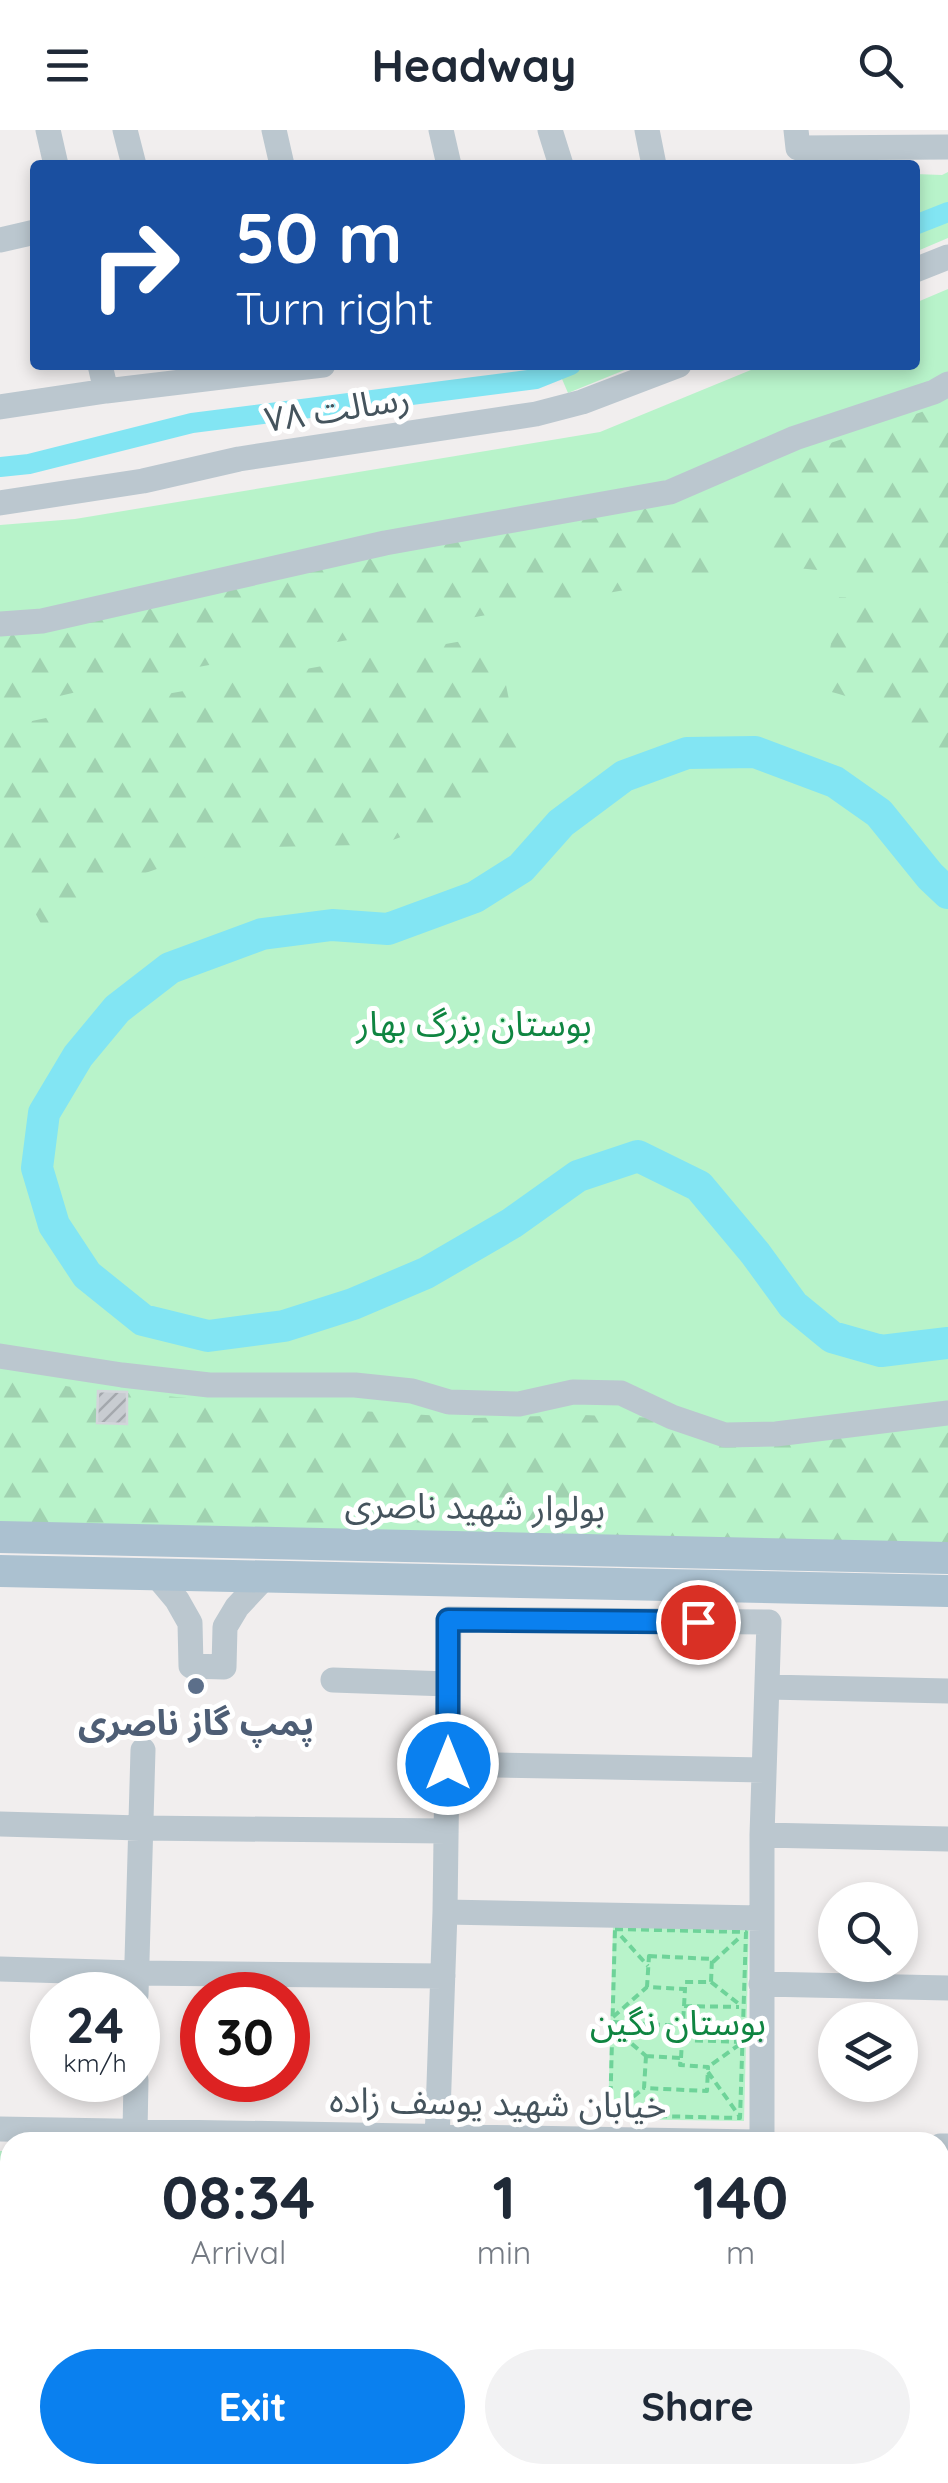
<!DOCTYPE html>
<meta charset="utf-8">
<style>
body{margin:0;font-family:Quicksand,"Noto Sans Arabic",sans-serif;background:#f2f2f3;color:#1f2937;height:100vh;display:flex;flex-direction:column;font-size:38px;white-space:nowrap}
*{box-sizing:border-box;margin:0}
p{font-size:32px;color:#747a83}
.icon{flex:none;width:55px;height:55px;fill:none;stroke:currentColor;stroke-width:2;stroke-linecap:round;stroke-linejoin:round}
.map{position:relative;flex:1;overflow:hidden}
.side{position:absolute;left:0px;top:2002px;width:950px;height:352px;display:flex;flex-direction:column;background:#fff;border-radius:30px 30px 0 0;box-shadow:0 5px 15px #0003}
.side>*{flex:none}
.guide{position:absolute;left:30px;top:30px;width:890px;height:210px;border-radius:10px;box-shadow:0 5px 15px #0003;background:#1a4fa0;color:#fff;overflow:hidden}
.tools{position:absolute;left:818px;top:1752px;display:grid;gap:20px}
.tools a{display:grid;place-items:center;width:100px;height:100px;border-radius:50%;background:#fff;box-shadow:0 5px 15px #0003;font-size:50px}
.speed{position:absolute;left:30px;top:1842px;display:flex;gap:20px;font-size:50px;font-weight:700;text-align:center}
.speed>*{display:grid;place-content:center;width:130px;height:130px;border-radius:50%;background:#fff;box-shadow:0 5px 15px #0003;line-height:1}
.speed small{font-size:25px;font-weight:400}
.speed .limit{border:15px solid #d22;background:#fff;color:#111}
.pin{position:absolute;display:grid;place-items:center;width:85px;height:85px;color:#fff;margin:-42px;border:5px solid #fff;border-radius:50%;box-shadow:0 2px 10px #0007}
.me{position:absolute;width:110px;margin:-55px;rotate:0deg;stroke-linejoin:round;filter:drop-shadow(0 0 8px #0008)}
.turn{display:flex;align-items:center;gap:35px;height:210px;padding:0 40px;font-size:45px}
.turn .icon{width:130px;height:130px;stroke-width:2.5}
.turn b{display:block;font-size:70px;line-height:85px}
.eta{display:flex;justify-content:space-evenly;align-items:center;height:170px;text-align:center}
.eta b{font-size:60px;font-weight:700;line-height:70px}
.primary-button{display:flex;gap:20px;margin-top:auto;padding:20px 40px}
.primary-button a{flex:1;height:115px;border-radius:60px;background:#0a80ef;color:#fff;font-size:40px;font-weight:700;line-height:115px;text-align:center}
.primary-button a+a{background:#f2f2f3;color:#1f2937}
header{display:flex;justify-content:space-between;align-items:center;height:130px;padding:0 40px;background:#fff;font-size:45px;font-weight:700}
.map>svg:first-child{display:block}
.green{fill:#b8f3ca}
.forest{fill:url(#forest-firs)}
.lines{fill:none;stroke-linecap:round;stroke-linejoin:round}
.canal{stroke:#82e5f3;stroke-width:20}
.river{stroke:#82e5f3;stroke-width:32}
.building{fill:url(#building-hatch);stroke:#d2d5da;stroke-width:2.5}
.path{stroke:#6ed399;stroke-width:4;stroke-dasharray:8 5;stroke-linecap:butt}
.minor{stroke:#bbc7cf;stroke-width:25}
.major{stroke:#abc1d0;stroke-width:32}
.route-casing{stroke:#06539b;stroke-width:25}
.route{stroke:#0a80ef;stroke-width:18}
.service-dot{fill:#5c6f8a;stroke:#fff;stroke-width:4}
.labels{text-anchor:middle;stroke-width:10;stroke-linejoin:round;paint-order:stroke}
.street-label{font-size:35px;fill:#45545d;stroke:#fff}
.park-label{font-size:35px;fill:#0f8541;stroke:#fff}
.service-label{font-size:35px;font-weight:bold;fill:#4e5e75;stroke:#fff}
</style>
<header><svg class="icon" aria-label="menu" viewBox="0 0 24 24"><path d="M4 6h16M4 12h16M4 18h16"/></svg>Headway<svg class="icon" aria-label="search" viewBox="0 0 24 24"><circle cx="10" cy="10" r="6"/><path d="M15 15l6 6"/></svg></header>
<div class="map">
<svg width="948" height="2353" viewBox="0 0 948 2353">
<defs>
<pattern id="forest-firs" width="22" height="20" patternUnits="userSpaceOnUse" patternTransform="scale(2.5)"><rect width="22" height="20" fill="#b8f3ca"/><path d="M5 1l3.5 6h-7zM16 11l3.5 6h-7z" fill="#a0d2b0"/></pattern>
<pattern id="building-hatch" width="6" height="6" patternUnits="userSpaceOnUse" patternTransform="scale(2.5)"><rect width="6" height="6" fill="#c8ccd1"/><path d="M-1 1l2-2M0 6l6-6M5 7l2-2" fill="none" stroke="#a4a8ad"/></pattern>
</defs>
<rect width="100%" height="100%" fill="#f1eeee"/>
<path class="green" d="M948,42V108L915,122V44L942,45Z
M948,159V1416L0,1393V395L75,389L600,302L763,235H915V173Z
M556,235H637L568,263Z
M613,1795L749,1798L744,1991L608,1989Z
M0,2021H10V2340L0,2333Z
M18,2345H134V2353H31Z"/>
<path class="forest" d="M948,273V453L767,435L766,335Z
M717,354L719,443L132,549L0,580V502Z
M839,467L948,472V638C932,626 923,613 909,599C893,583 846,564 823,560Z
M496,505L519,620L428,697L390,711L358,715L270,717L180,731L125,750L56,800L45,801L0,719V602L32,591L111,574Z
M0,1244L82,1259L295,1277L475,1288L583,1285L681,1289L756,1315L948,1295V1416L0,1393Z"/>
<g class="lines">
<path class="canal" d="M915,95L948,82
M0,337L29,334L192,293L536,249L571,235"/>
<path class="river" d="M948,763L930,746L879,683L835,652L755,622L687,623L624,646L561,693L521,738L475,767L388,799L332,795L262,804L170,838L117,879L78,926L44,983L37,1038L54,1095L87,1145L143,1190L208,1206L284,1196L353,1174L426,1143L512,1093L578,1046L638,1026L699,1056L755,1123L793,1175L832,1207L881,1221L948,1213"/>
</g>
<path class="building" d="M98,1261L127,1262V1294L97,1293Z"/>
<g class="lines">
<path class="path" d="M615,1799L746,1802L740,1988L610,1985Z
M621,1806L648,1836
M649,1826L712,1829L711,1852H685V1859L647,1857Z
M713,1832L739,1808
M711,1852L739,1874
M684,1876L739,1877
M613,1887L647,1857
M613,1892L683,1896
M612,1897L646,1926
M682,1910L743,1912L708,1937
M646,1926L681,1928L680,1935L708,1937L707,1961L644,1958Z
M681,1928L685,1859
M708,1942L740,1987
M613,1983L644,1958
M0,2073H10
M0,2150H10"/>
<path class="minor" d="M48,0L56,35
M125,0L134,35
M274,0L282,35
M441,0L449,35
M550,0L561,35
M647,0L654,35
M796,0L798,18L948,17
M0,110L35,102
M915,140L948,127
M100,235L106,261
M0,277L106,261L323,235
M0,373L143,351L239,329L536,284L582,272L679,235
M0,494L42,491L385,413L670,362L795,308L934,262L948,254
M0,1226L122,1245L209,1255H355L412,1261L449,1272L519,1274L573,1262L621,1263L672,1287L725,1305L776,1304L948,1283
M156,1445L177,1470L190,1493L191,1536L224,1537L225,1497L237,1477L265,1447
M333,1550L448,1554
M768,1557L948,1561
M448,1634L764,1640
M0,1694L140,1698L446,1701
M762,1705L948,1709
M445,1782L761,1788
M0,1839L136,1843L443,1846
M761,1854L948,1858
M136,1865L143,1620
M0,1999L756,2012
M135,2001L136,1950
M437,2012L445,1782L449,1489L769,1492L762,1705V2012
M940,2016H948
M940,2178H948
M940,2324H948
M147,2353V2345
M434,2353V2345
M754,2353L755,2345"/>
<path class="major" d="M0,1407L948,1428
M0,1441L948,1461"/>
</g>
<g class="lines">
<defs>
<path id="route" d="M448,1634V1490L698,1492"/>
</defs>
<use href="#route" class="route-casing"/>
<use href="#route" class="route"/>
</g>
<circle class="service-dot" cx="196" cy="1556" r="10"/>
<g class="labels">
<g class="street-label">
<text transform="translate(337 279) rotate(-9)" y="12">رسالت ۷۸</text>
<text transform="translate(475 1377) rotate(1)" y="12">بولوار شهید ناصری</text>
<text transform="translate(498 1973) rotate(1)" y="12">خیابان شهید یوسف زاده</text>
</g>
<g class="park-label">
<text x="474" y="906">بوستان بزرگ بهار</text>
<text x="678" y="1905">بوستان نگین</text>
</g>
<g class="service-label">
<text x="196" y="1605">پمپ گاز ناصری</text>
</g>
</g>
</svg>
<div class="tools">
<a><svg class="icon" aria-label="search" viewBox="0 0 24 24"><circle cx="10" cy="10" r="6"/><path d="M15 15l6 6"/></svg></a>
<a><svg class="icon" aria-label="layers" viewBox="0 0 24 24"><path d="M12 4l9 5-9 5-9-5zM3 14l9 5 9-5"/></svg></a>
</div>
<div class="speed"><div>24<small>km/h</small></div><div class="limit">30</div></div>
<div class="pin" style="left:698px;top:1492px;background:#d93025"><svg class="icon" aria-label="arrive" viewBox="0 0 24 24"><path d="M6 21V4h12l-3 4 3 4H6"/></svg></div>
<svg class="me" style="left:448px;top:1634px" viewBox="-20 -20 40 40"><circle r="17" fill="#0a80ef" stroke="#fff" stroke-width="3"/><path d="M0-11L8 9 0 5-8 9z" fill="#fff"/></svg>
<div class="guide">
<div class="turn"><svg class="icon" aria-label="right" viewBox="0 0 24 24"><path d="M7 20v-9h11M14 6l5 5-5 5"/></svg><div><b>50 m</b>Turn right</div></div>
</div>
<section class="side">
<div class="eta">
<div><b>08:34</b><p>Arrival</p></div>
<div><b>1</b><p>min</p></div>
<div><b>140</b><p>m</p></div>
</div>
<div class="primary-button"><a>Exit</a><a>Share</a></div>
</section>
</div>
